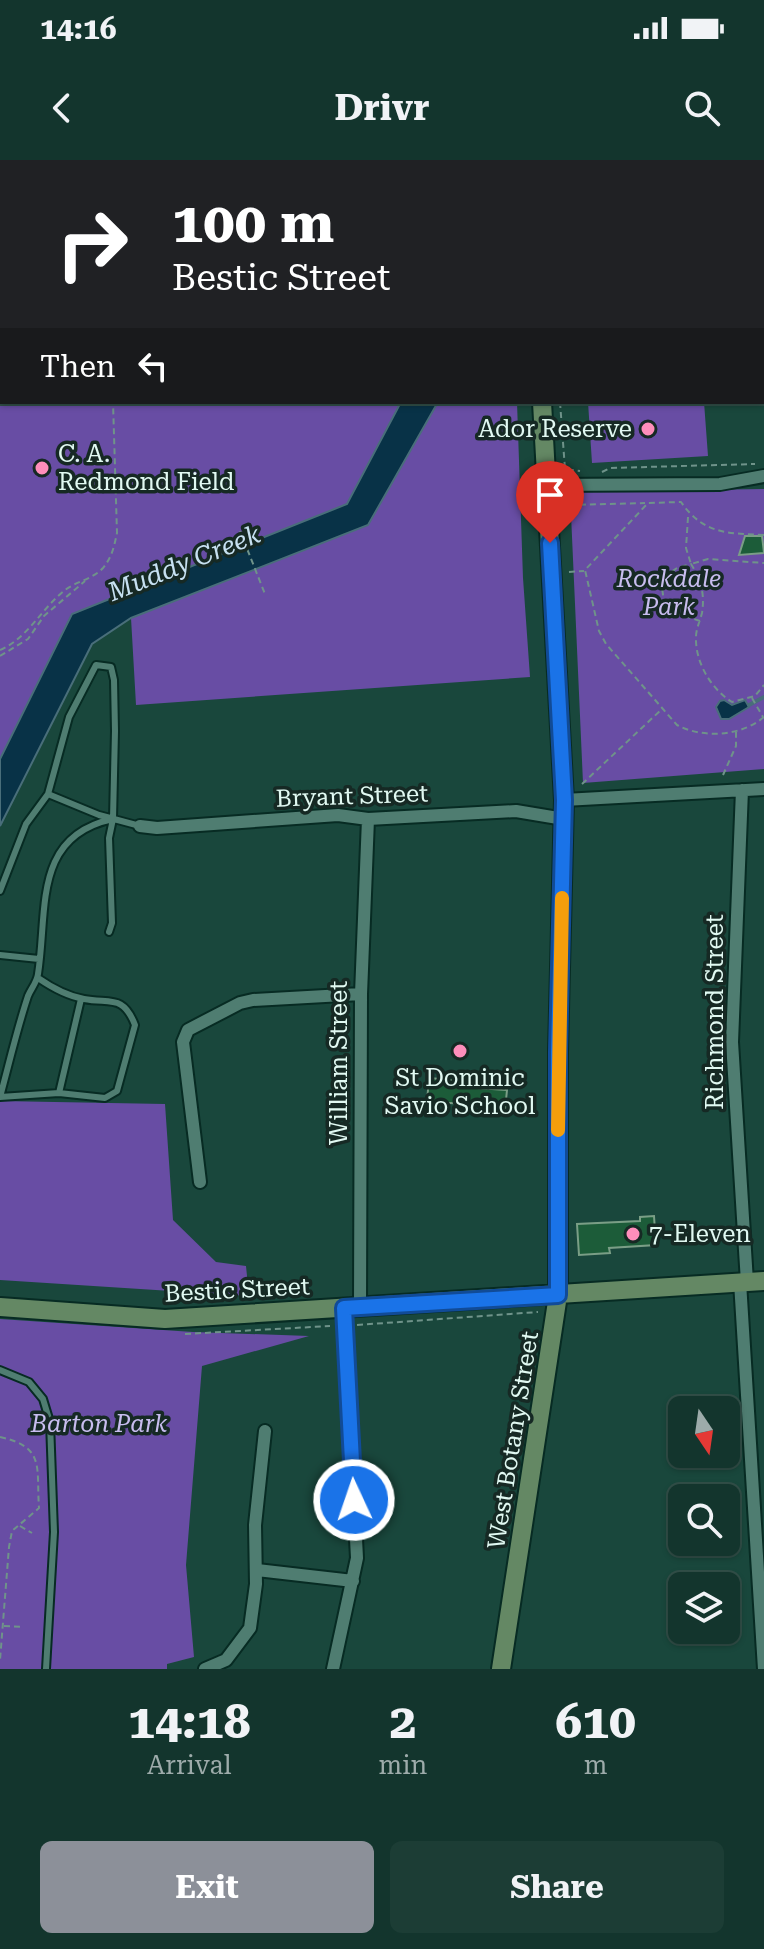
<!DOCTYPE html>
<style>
body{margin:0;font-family:"Roboto Serif",serif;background:#1c3d35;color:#f1f3f6;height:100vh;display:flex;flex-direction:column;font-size:30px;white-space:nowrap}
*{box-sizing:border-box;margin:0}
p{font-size:26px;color:#9dabaa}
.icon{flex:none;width:44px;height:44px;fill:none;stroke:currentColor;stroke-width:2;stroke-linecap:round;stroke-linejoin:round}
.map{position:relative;height:1509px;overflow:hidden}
.side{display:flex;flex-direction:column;background:#13352d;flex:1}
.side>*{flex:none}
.guide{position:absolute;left:0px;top:0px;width:764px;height:244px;box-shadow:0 2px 6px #0004,0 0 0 2px #325049;background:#202124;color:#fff;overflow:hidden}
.needle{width:52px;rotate:167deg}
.fabs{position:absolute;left:668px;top:1236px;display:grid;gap:16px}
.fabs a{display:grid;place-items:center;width:72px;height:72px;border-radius:12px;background:#13352d;box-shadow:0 2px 6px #0004,0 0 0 2px #325049;font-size:40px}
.pin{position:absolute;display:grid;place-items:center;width:68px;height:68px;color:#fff;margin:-82px -34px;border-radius:50% 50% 50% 0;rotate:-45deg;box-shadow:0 0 8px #0007}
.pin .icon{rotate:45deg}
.me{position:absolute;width:88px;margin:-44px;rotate:357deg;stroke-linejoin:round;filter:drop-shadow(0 0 6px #0008)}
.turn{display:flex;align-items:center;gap:28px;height:168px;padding:0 40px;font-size:36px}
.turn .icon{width:104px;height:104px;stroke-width:2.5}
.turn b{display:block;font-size:56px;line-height:68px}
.then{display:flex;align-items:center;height:76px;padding:0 40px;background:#0003;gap:16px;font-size:30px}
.eta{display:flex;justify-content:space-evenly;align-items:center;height:136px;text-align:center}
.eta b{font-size:48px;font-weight:700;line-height:56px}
.action{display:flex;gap:16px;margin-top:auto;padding:16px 40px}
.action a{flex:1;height:92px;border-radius:12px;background:#8c9099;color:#fff;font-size:32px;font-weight:700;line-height:92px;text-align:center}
.action a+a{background:#1c3d35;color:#f1f3f6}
.status{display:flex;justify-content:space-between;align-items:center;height:56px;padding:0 40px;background:#13352d;direction:ltr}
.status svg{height:22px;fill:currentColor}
header{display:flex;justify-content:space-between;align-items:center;height:104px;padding:0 40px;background:#13352d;font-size:36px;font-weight:700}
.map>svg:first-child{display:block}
.green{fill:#684da4}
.water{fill:#083247;stroke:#496e7a;stroke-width:2}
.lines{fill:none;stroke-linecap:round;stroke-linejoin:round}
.stream{stroke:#496e7a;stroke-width:4}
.building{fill:#1c5c39;stroke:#7a9e86;stroke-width:2}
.service-casing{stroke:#072b23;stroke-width:10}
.minor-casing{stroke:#072b23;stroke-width:16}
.secondary-casing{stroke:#072b23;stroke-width:22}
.path{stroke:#6f938a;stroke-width:2;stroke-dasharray:6 4;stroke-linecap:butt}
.service{stroke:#4f7d71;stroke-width:6}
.minor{stroke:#4f7d71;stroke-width:12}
.secondary{stroke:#648864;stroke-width:18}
.route-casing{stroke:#114b97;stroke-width:20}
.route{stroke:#1a73e8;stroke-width:14}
.slow{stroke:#f59e0b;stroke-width:14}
.poi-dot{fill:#fe8ebb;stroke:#162924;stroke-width:3}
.labels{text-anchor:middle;stroke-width:7;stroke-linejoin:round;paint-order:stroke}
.poi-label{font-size:24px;fill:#e1f9f2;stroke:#162924;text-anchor:start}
.park-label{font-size:24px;font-style:italic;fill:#c8bdef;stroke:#162924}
.street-label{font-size:24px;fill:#e1f9f2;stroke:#162924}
.water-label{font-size:26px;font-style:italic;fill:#c7e1f1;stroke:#162924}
</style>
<div class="status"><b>14:16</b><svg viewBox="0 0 49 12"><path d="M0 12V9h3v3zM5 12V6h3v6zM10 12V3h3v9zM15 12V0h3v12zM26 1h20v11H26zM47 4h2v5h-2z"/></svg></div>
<header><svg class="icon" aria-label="back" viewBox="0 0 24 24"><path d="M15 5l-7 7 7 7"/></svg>Drivr<svg class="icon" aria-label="search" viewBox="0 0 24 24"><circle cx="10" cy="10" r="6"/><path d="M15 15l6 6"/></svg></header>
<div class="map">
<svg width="764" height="1509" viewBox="0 0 764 1509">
<rect width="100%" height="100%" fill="#19473c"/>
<path class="green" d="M0,0L92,2H2V242H401L347,344L72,454L0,599Z
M438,242H517L523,418L530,517L136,545L131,458L368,365Z
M588,242H704L708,296L592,303Z
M764,329V609L583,623L570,332Z
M0,941L165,944L173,1060L216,1102L246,1106L249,1136L0,1120Z
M0,1159L193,1172L309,1176L202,1206L186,1405L194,1497L167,1504V1509H0Z"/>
<path class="water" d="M401,242H438L368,365L131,458L92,484L0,666V599L72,454L347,344Z
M724,540L732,545L745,540L749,547L729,559H721L716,547L720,541Z"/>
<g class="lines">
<path class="stream" d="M749,545L764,537"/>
</g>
<path class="building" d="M745,376H762L764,393L739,395Z
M429,918L462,921V927L507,930L505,950L492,949L493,945L427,942Z
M654,1056L656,1085L609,1088L610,1093L579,1095L577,1064L640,1061V1057Z"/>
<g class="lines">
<defs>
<path id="service" d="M48,634L99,655L140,666
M0,731L26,664L48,634L69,557L96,505L111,507L114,520L115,571L113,659L109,678L112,763L109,772
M0,795L39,799
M59,933L81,839
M0,937C9,904 17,869 28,836C31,829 37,822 38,814C48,751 32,676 113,659
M0,937L59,933L105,938L117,931L135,865C123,834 110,844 84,839C67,836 51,827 38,818
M0,1210L29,1222L43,1239L50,1262L54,1372L46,1509"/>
<path id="minor" d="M546,325L720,324L764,316
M742,630L732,882L747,1122
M564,640L764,629
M140,666L157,668L338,655L368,659L516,651L564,659
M200,1022L183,882L188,870L240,843L253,840L361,834
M740,1122L764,1509
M360,1147L361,834L368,659
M257,1410L353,1421
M205,1509L226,1500L250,1468L256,1424L255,1365L265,1271
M333,1509L357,1398L344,1148"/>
<path id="secondary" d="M527,0V2
M0,1147L165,1159L764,1121
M501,1509L558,1135V892L564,640L542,242"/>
</defs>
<use href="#service" class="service-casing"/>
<use href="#minor" class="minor-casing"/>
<use href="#secondary" class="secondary-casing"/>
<path class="path" d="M71,0L72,2
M590,0L592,2
M639,0L640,2
M560,2L561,0
M660,2L661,0
M560,242L565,309L580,311
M602,312L610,308L755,304
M566,338V344L571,345L645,343
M688,357L686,388L691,404L708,399L764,403
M240,371L265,434
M764,375C728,373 704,375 681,342L648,343L585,410L599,471L606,484L677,565C703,579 742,576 764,557
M569,412L584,411
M700,461L667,450L664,443L661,419L677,408L691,404C701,420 705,434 702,453C700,461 696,469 696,477C695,502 711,529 732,542L755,536L764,525
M0,490C28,478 41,449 65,430C77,421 93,419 103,408C112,397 114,387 117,373L113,242
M0,496L28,479L44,456L85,421
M752,538L763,557
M723,615L736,586V572
M582,624L662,549
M357,1165L538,1152
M185,1174L330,1166
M0,1277C46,1287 36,1308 39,1348L12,1371L9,1387L0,1500
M20,1366L32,1373
M4,1466L23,1467"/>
<use href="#service" class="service"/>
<use href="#minor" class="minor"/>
<use href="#secondary" class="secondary"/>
</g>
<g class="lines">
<defs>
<path id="route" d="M354,1340L344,1148L558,1135V892L564,640L550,383"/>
</defs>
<use href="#route" class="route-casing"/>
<use href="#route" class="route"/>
<path class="slow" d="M558,970L562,738"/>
</g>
<g class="poi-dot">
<circle cx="648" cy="269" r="8"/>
<circle cx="42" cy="308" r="8"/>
<circle cx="460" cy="891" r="8"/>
<circle cx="633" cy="1074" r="8"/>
</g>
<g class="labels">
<g class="poi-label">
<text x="632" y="277" text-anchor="end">Ador Reserve</text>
<text x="58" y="302">C. A.<tspan x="58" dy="28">Redmond Field</tspan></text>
<text x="460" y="926" text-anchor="middle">St Dominic<tspan x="460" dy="28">Savio School</tspan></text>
<text x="649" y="1082">7-Eleven</text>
</g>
<g class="park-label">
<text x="669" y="427">Rockdale<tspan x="669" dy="28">Park</tspan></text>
<text x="99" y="1272">Barton Park</text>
</g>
<g class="street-label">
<text transform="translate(352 636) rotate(-2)" y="8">Bryant Street</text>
<text transform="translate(715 852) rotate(-90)" y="8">Richmond Street</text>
<text transform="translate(339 903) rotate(-90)" y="8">William Street</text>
<text transform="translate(237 1130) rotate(-3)" y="8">Bestic Street</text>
<text transform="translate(513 1280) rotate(-81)" y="8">West Botany Street</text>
</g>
<g class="water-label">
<text transform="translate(184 403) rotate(-22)" y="9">Muddy Creek</text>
</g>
</g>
</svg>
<div class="fabs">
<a><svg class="needle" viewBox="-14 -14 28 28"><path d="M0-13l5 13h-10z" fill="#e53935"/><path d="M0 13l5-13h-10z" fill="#9dabaa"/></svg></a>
<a><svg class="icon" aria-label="search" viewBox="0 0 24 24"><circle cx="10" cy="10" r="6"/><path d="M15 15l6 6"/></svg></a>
<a><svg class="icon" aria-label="layers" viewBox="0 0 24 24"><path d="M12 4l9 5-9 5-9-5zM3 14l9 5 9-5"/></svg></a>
</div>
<div class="pin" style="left:550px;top:383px;background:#d93025"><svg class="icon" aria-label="arrive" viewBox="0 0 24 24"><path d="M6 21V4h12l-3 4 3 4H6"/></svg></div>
<svg class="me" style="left:354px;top:1340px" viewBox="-20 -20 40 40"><circle r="17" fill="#1a73e8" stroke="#fff" stroke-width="3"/><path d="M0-11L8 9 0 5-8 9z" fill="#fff"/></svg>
<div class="guide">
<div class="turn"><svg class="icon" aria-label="right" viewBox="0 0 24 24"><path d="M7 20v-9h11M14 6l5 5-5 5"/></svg><div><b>100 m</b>Bestic Street</div></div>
<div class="then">Then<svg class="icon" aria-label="left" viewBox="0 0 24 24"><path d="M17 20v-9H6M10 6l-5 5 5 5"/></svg></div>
</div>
</div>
<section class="side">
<div class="eta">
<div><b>14:18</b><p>Arrival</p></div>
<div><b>2</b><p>min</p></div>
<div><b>610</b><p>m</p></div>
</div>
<div class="action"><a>Exit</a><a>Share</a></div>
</section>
